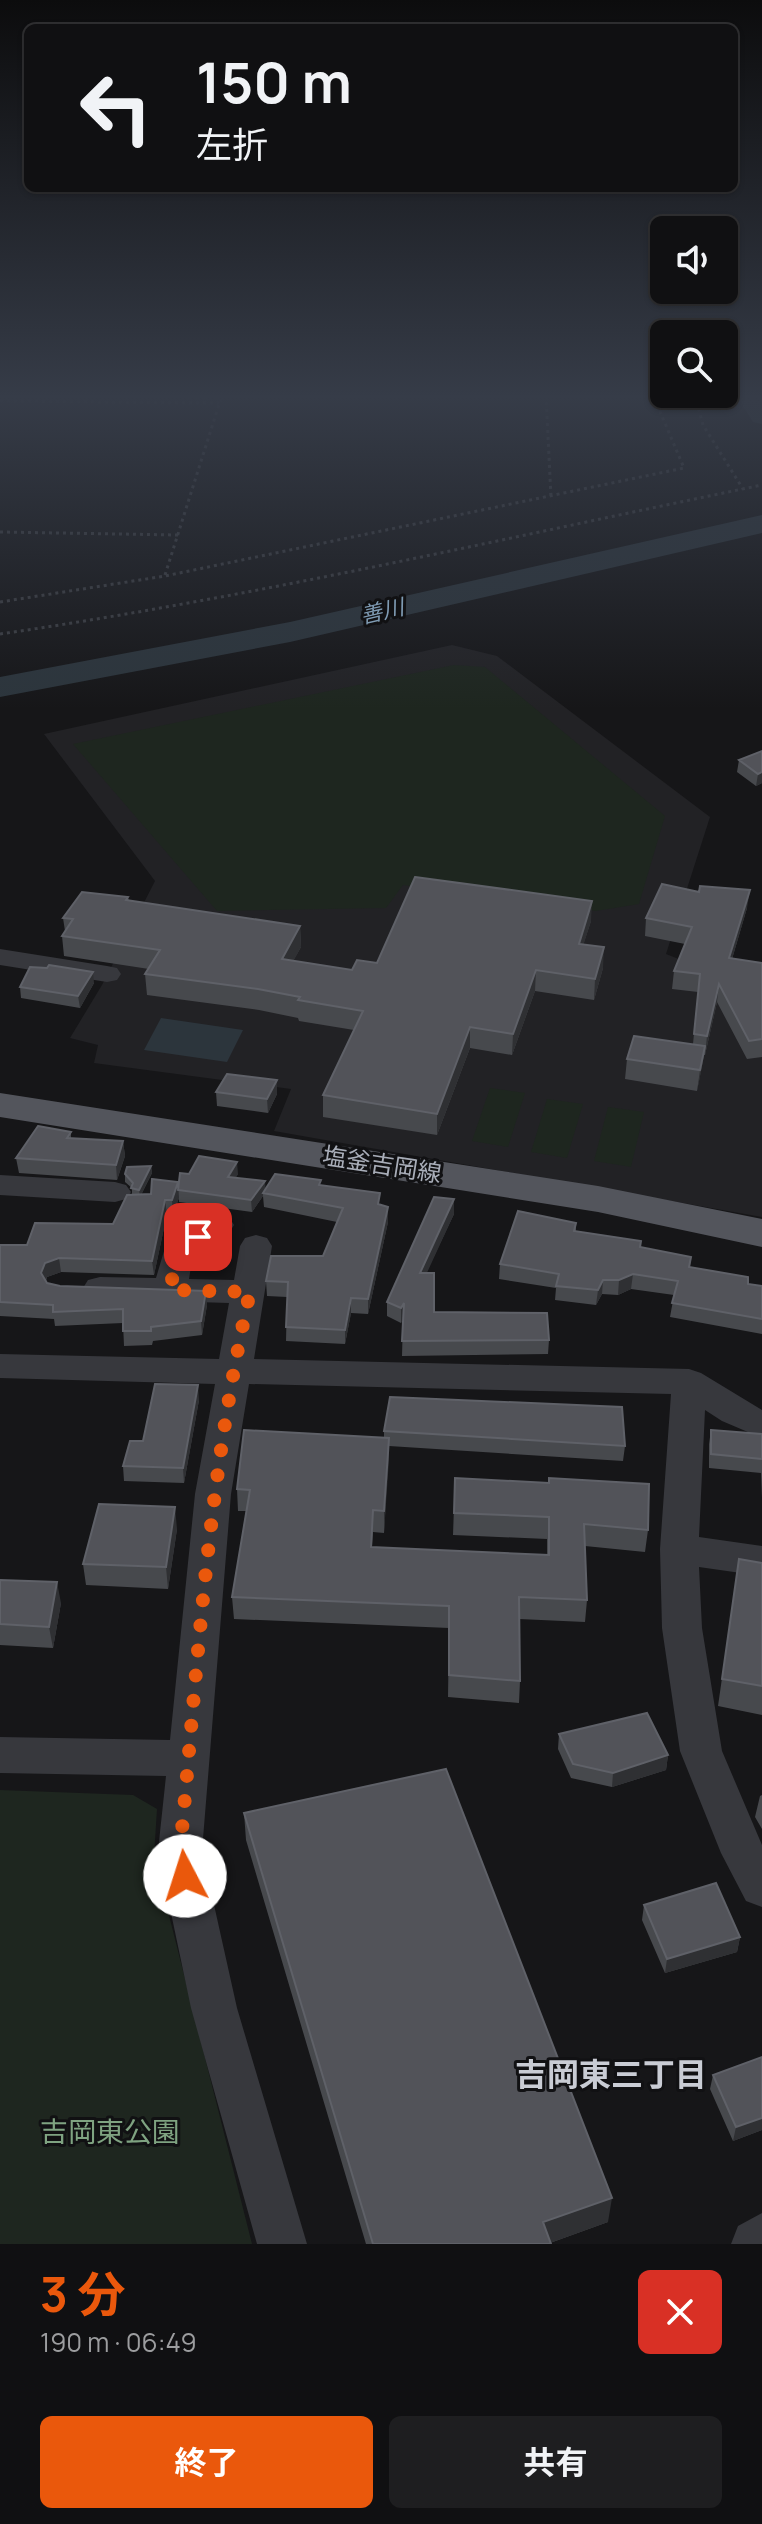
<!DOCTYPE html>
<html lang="ja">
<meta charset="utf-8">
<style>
body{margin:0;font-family:Manrope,"Noto Sans JP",sans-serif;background:#1e1e20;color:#f1f3f6;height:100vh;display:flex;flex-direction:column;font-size:30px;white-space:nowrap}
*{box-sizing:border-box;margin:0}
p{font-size:26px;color:#9c9d9f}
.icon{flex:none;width:44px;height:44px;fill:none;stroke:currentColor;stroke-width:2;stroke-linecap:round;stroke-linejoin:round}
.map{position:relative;height:2244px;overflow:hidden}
.details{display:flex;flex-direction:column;background:#101012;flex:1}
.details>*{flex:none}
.banner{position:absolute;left:24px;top:24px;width:714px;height:168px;border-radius:12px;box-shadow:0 2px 6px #0004,0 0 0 2px #303032;background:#101012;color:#f1f3f6;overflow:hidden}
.fabs{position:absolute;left:650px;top:216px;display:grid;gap:16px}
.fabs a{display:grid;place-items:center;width:88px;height:88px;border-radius:12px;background:#101012;box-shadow:0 2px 6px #0004,0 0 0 2px #303032;font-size:40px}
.pin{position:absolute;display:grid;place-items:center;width:68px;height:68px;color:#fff;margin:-34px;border-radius:16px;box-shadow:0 4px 12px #0006}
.me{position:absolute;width:88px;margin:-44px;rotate:355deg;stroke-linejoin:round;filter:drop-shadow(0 0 6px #0008)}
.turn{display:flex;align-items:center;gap:28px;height:168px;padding:0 40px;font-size:36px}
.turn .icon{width:104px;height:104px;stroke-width:2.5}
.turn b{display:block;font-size:56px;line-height:68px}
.round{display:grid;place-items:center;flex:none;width:84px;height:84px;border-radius:12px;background:#1e1e20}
.headline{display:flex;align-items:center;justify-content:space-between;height:136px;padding:0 40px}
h1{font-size:48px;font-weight:700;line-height:60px;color:#ea580c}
.action{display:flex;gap:16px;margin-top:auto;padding:16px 40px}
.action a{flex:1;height:92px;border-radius:12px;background:#ea580c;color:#fff;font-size:32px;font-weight:700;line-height:92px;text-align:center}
.action a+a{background:#1e1e20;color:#f1f3f6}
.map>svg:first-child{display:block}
.built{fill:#222225}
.green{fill:#1e261f}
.water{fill:#2c353c}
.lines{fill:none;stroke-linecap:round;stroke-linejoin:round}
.river{fill:#2c353c;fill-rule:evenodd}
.path{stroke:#3d3f44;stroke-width:3;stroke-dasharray:3 4;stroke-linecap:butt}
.minor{fill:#37383d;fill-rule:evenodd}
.major{fill:#53555c;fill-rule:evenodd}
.wall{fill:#47494d}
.shaded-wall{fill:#2f3033}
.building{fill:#525359;stroke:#5f6168;stroke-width:2}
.route{stroke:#ea580c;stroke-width:14;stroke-dasharray:0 25.2}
.labels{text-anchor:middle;stroke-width:6;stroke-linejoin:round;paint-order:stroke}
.far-water-label{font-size:22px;font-style:italic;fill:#7f9bb3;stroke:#111113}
.street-label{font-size:24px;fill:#a8adb8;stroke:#111113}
.near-park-label{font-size:28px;fill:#7fa381;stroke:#111113}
.near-neighbourhood-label{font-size:32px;font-weight:bold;fill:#c9ccd4;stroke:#111113}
</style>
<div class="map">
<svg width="762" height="2244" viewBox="0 0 762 2244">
<rect width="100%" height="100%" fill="#161618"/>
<path class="built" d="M452,645L497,656L710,817L666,954L699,967L762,977V1217L274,1131L291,1089L94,1063L98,1045L70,1038L102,985L155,881L44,734Z"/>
<path class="green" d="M454,665L485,667L665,816L639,904L596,911L403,885L386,908L217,911L73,744Z
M490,1088L525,1093L508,1147L472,1141Z
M547,1099L583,1104L567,1158L531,1152Z
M608,1107L644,1112L631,1167L594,1161Z
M0,1790L133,1795L157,1809L154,1856L252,2244H0Z"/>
<path class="water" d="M161,1018L243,1030L227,1062L144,1050Z"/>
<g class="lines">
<path class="river" d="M736,395H762V424L753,422Z
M762,515V533L290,642L0,697V677L290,622Z"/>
<path class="path" d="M27,395L221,398
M546,395L551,498
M695,395L703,425L743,489
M0,401L219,403
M0,532L178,535
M165,575L222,395
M0,602L165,576L684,468L653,395
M0,634C256,597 509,537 762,485"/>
<path class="minor" d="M0,949L107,966L117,968L121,974L117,980L107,982L0,965Z
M0,1175L115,1182L126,1185L131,1192L126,1199L115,1202L0,1195Z
M218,1214L229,1217L234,1225L229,1233L193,1254L189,1279L234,1280L240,1246L245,1238L256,1235L267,1238L272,1246L254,1359L689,1369L701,1373L762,1410V1438L722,1421L705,1410L699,1537L762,1546V1576L699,1567L702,1628L722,1751L762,1845V1907L746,1901L721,1853L680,1751L662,1628L660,1549L671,1394L249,1384L231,1494L202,1851L237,2008L307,2244H257L191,2008L158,1851L166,1776L0,1773V1737L170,1740L195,1494L215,1384L0,1378V1354L219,1359L229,1303L100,1299L88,1296L83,1288L88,1280L100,1277L156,1278L167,1241L207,1217Z
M762,2213V2244H731L738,2226Z"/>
<path class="major" d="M0,1093L598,1186L762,1219V1247L598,1212L0,1117Z"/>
</g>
<path class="wall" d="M762,751V783L756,786L737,772L739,760Z
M128,897L129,901L300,926L301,947L293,961L352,970L377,963L591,921L583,945L603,968L594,1000L535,991L512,1055L470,1048L437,1135L323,1117V1095L354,1030L299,1021L298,1018L259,1010L147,995L145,974L149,969L64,956L62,936L65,931L63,918Z
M747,908L732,959L762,963V1057L747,1059L717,1002L705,1055H704L697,1091L625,1079L627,1059L693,1044L698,992L672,989L674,971L685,944L645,936L646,918Z
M94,983L80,1008L21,998L20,987Z
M216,1092L277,1094L268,1113L217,1106Z
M71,1132V1139L123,1141L125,1156L117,1180L19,1173L16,1158Z
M151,1166L152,1173L141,1195L151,1194L178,1182L179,1187L238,1174L235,1178L265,1189L321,1185L388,1207V1222L368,1314L351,1313L345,1344L286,1341L287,1297L267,1296L266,1281L323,1256L337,1222L264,1207L263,1196L252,1212L179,1202V1198L173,1214H167L154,1275L61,1272L47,1277L46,1281L47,1283L60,1286L206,1291L207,1305L202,1335L153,1341L152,1345L124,1346L123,1323L55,1326L54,1319L0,1316V1245H27L113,1224L132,1195V1188L125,1182V1174Z
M454,1199V1214L426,1273L434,1312L549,1340L548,1354L402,1356L403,1318L401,1323L387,1316V1302Z
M576,1223V1231L640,1247L691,1257L690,1267L748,1284L762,1286V1334L670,1317L674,1295L631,1289L618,1295L602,1294L596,1305L555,1300L556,1288L499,1279L500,1264Z
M199,1400L184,1483L124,1481L123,1466L143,1441Z
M711,1430L762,1434V1498L761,1473L709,1468V1444Z
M384,1431L625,1446L623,1461L389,1446L384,1533L373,1532L372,1547L547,1555V1539L453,1535L455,1478L648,1530L645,1552L585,1546L587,1600L585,1622L519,1619L520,1681L519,1703L448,1697L449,1628L234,1619L232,1597L246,1511H238L237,1489L384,1438Z
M177,1529L168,1589L86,1585L83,1564Z
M739,1559L762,1563V1715L718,1706Z
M0,1580L61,1603L53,1648L0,1645Z
M559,1734L668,1755L666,1770L612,1787L571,1778L558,1749Z
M762,1795V1829L755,1817L760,1796Z
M244,1813L608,2222L550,2243L551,2244H366L246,1840Z
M644,1905L740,1937L737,1952L665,1973L642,1920Z
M762,2057V2130L733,2141L710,2089L713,2075Z"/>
<path class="shaded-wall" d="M762,772V783L756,786L758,774Z
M750,890L747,908L727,976L729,958Z
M592,901L591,921L577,965L579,944Z
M300,926L301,947L283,980L282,959Z
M604,947L603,968L594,1000L595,979Z
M536,970L535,991L512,1055L513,1034Z
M93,972L94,983L80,1008L78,996Z
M719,984L717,1002L705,1055L707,1036Z
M470,1027V1048L437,1135V1114Z
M705,1046L702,1067L697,1091L700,1070Z
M277,1080V1094L268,1113L267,1099Z
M123,1141L125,1156L117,1180L116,1165Z
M237,1162L238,1174L229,1190L228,1177Z
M151,1166L152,1173L140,1197L139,1190Z
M265,1181L266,1193H263V1196L252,1212L251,1200Z
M178,1182L179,1198L173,1214L172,1200Z
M454,1199V1214L420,1288V1273Z
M165,1200L167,1214L154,1275L152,1261Z
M388,1207V1222L368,1314V1299Z
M59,1258L61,1272L47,1277L43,1287L41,1273L45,1263Z
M633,1274L631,1289L618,1295L619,1280Z
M603,1280L602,1294L596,1305L598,1290Z
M206,1291L207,1305L202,1335L201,1321Z
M351,1298V1313L345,1344V1330Z
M404,1303V1317L401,1323V1308Z
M198,1385L199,1400L184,1483L183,1468Z
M389,1438V1460L384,1533V1511Z
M175,1507L177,1529L168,1589L166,1567Z
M57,1582L61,1603L53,1648L49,1627Z
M668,1755L666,1770L612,1787L613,1773Z
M740,1937L737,1952L665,1973L667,1959Z
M762,2118V2130L733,2141L736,2127Z
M612,2198L608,2222L547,2244L543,2222Z"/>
<path class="building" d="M762,751V772L758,774L739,760Z
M415,877L592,901L579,944L604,947L595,979L536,970L513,1034L470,1027L437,1114L323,1095L363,1011L298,1000L300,997L258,989L145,974L160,950L62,936L73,919L63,918L82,892L128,897L126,900L300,926L282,959L352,970L357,960L377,963Z
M662,884L699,892L700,886L750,890L729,958L762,963V1039L749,1041L719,984L707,1036L694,1034L700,974L674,971L692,927L646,918Z
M49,965L93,972L78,996L20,987L30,967L47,968Z
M634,1036L705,1046L700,1070L627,1059Z
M227,1074L277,1080L267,1099L216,1092Z
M38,1126L71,1132L67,1138L123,1141L116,1165L16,1158Z
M199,1156L237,1162L228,1177L265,1181L251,1200L178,1190L180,1173L189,1174Z
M151,1166L139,1190L131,1188L133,1183L125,1174L127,1167Z
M275,1174L321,1180L319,1185L380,1193L378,1204L388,1207L368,1299L351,1298L345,1330L286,1327L288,1282L266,1281L271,1256H323L343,1208L263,1193Z
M152,1179L178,1182L172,1200H165L152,1261L59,1258L45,1263L41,1273L47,1283L60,1286L206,1291L201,1321L151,1327V1331H123V1309L53,1312V1305L0,1302V1245H27L35,1223L113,1224L127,1195L151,1194Z
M434,1197L454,1199L420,1273H434V1312L547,1313L549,1340L402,1341L404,1303L401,1308L387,1302Z
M518,1211L576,1223L574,1231L641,1241L640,1247L691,1257L689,1267L748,1277V1284L762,1286V1319L672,1303L678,1281L633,1274L619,1280H603L598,1290L556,1286L559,1274L500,1264Z
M155,1384L198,1385L183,1468L123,1466L130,1441H143Z
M390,1397L622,1407L625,1446L384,1431Z
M244,1430L389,1438L384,1511L373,1510L371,1547L549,1555V1517L454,1513L455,1478L549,1483V1478L649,1484L648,1530L584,1524L587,1600L519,1597L520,1681L449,1675V1606L232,1597L250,1490L237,1489Z
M711,1430L762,1434V1459L711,1454Z
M99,1504L175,1507L166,1567L83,1564Z
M739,1559L762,1563V1686L722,1679Z
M0,1580L57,1582L49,1627L0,1624Z
M647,1713L668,1755L613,1773L573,1764L559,1734Z
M446,1769L612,2198L543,2222L551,2244H373L244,1813Z
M716,1883L740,1937L667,1959L644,1905Z
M762,2057V2118L736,2127L713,2075Z"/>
<linearGradient id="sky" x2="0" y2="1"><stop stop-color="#0c0c0d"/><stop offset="0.56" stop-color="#363c48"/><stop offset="1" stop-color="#363c48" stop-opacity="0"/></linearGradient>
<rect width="762" height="709" fill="url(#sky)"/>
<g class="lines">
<path class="route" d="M185,1876L180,1851C198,1663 208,1477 250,1292L170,1290L178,1249L198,1237"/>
</g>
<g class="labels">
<g class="far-water-label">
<text transform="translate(382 611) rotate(-13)" y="8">善川</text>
</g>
<g class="street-label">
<text transform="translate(382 1165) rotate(9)" y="8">塩釜吉岡線</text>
</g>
<g class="near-park-label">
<text x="110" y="2142">吉岡東公園</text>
</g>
<g class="near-neighbourhood-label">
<text x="611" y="2086">吉岡東三丁目</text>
</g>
</g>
</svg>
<div class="fabs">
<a><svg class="icon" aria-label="sound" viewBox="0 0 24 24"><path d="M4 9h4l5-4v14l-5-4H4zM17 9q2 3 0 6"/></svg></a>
<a><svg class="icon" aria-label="search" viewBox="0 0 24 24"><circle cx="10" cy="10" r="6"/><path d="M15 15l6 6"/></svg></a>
</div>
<div class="pin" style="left:198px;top:1237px;background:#d93025"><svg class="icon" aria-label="arrive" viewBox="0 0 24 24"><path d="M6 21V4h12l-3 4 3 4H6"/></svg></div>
<svg class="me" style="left:185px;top:1876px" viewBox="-20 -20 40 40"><circle r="19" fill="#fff"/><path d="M0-13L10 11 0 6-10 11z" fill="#ea580c"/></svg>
<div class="banner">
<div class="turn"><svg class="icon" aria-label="left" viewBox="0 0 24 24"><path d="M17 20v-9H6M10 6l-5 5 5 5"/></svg><div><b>150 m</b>左折</div></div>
</div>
</div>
<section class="details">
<div class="headline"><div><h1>3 分</h1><p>190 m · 06:49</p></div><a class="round" style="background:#d93025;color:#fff"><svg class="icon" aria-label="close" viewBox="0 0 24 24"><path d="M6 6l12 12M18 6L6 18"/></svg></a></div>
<div class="action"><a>終了</a><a>共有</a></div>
</section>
